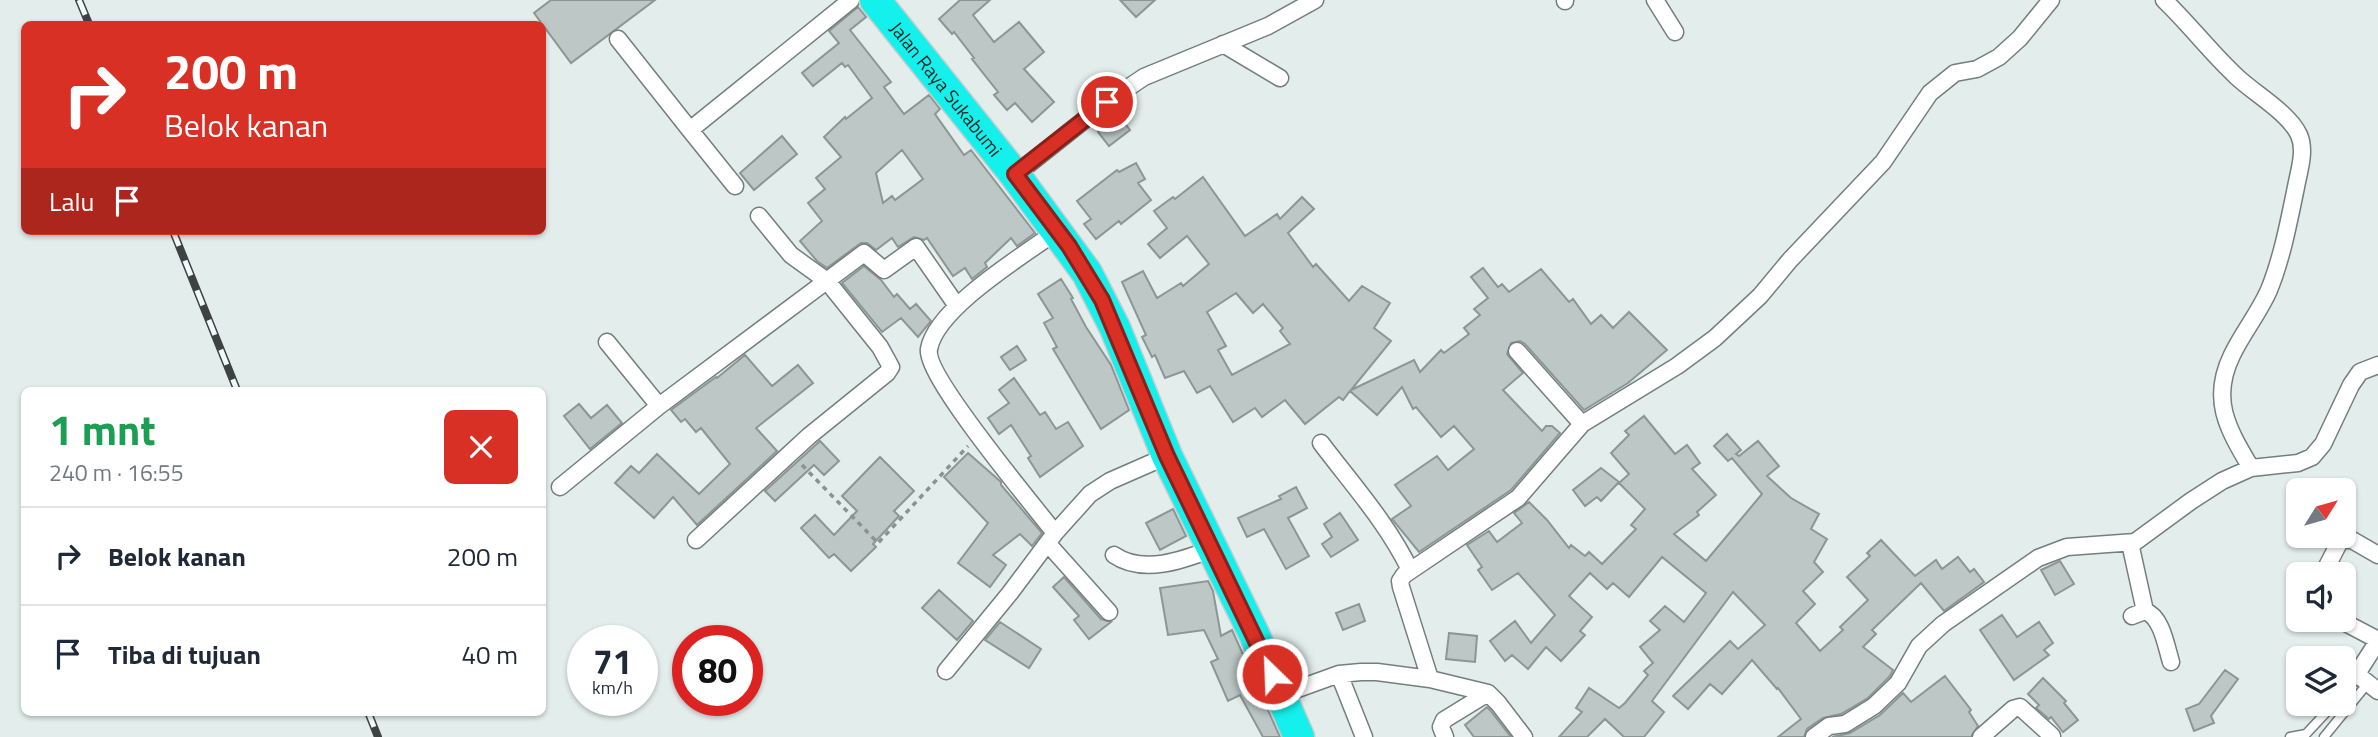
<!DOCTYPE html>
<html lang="id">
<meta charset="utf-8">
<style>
body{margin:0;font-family:"Titillium Web",sans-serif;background:#f6f6f7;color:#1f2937;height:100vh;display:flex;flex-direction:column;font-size:26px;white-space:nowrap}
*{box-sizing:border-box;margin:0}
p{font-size:23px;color:#747a83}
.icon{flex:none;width:38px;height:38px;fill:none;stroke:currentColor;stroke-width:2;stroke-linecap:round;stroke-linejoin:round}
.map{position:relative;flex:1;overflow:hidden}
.sheet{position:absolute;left:21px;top:387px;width:525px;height:329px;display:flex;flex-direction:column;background:#fff;border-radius:10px;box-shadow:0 2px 5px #0004}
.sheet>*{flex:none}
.guide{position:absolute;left:21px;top:21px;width:525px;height:214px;border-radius:10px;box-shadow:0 2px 5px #0004;background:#d93025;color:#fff;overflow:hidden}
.needle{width:46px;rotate:53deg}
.buttons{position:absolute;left:2286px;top:478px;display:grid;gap:14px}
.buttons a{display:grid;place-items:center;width:70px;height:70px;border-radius:10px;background:#fff;box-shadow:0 2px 5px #0004;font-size:35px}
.speed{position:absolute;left:567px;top:625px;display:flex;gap:14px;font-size:35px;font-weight:700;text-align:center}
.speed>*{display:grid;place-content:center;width:91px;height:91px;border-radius:50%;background:#fff;box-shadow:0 2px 5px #0004;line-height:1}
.speed small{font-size:18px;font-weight:400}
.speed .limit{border:10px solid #d22;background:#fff;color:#111}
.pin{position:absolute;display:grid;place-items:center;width:60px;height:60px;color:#fff;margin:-30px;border:4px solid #fff;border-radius:50%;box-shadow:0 2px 7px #0007}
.me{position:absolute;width:77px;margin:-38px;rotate:336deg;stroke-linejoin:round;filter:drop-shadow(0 0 5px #0008)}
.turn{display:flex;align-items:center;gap:24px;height:147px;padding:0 28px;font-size:32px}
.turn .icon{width:91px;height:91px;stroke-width:2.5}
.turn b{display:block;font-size:49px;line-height:60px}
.then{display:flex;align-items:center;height:66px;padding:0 28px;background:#0003;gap:14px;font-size:26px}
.round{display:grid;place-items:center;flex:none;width:74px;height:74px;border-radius:10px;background:#f6f6f7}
.head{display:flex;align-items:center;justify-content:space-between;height:119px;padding:0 28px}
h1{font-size:42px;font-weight:700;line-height:52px;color:#1e9e55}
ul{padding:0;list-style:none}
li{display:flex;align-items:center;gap:21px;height:98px;padding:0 28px;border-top:2px solid #e0e1e3}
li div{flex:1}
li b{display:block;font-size:26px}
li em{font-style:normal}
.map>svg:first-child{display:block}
.building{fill:#bcc7c6;stroke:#8c9695;stroke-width:2;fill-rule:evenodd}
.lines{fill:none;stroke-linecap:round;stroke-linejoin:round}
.lane-casing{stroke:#747e7e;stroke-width:11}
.street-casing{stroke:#747e7e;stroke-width:19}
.highway-casing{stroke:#c9caca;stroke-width:33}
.path{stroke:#8b9292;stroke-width:3.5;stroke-dasharray:5 5;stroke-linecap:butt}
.lane{stroke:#fff;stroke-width:8}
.street{stroke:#fff;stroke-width:16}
.highway{stroke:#14f0eb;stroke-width:30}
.rail-casing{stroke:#3d4242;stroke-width:8}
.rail{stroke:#effbfa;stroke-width:5;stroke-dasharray:16;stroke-linecap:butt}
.route-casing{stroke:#8d1f18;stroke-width:18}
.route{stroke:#d93025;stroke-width:12}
.labels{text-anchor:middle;stroke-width:5;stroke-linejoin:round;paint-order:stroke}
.street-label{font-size:19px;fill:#1f2323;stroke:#effbfa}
</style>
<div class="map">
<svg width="2378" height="737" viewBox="0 0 2378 737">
<rect width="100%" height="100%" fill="#e2edec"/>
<path class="building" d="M551,0H655L571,63L534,13Z
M960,0H990L973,15L994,42L1019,22L1044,52L1024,69L1054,102L1032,122L1015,103L1007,110L994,95L998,92L972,59L974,58L954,32L952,34L939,19Z
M1120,0H1155L1136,17Z
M858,7L866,17L850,30L891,82L884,87L904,114L929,95L940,109L935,114L964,155L971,150L1035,233L1017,246L1011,238L985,263L987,267L972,279L965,268L953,276L927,238L924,240L914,237L898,247L892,238L876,250L867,243H861L827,268L817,261L800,241L822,221L808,203L825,189L816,178L841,157L824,137L845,117L846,119L872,98L848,65L845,67L842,63L813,86L802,73L839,43L829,31ZM902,150L923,179L895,200L892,196L883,203L876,173Z
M1119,116L1130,130L1109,146L1098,132Z
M782,136L797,154L754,190L740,173Z
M1136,163L1145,179L1138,183L1151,200L1121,224L1119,221L1096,239L1084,224L1091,219L1077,201L1117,170L1119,172Z
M1203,177L1245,236L1277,214L1280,219L1302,197L1314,209L1288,233L1313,267L1316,264L1349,301L1362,286L1390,303L1374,328L1391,341L1351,390L1414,360L1420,372L1441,350L1444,353L1469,334L1464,328L1480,315L1474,309L1488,298L1471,277L1483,268L1498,287L1502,284L1509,292L1541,269L1569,302L1573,299L1591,324L1601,315L1613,328L1629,312L1667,350L1628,383L1584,410L1525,344L1520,341L1511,343L1507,354L1523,373L1503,390L1542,431L1546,426H1552L1560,433L1511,490L1419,552L1392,519L1411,506L1395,485L1437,456L1448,470L1474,449L1454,426L1441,437L1416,407L1413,409L1402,387L1377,415L1350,391L1343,400L1339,397L1305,424L1285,400L1262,417L1255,408L1233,422L1210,386L1197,393L1184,371L1165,378L1155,355L1152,357L1142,337L1146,335L1122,282L1143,271L1157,298L1181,283L1183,286L1209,264L1187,236L1160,258L1148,244L1167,228L1154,211L1173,197L1175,199ZM1236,293L1253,313L1263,304L1283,328L1280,331L1290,344L1232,375L1218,350L1226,346L1207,312Z
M864,266L881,280L894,297L897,294L910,309L916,304L931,321L918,337L901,318L882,332L842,283Z
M1061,279L1073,298L1071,299L1086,327L1111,365L1129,410L1101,429L1053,349L1057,347L1044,323L1053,318L1038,294Z
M1017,346L1026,360L1010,370L1001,357Z
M745,355L772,386L798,365L813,383L756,428L777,451L697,525L673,497L654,518L615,483L631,466L639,473L657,454L699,494L730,464L701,428L696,432L685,419L681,422L671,410L716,377L717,378Z
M1014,378L1040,415L1045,412L1056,429L1068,422L1083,446L1040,477L1028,458L1031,456L1011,425L999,434L988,418L1009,403L999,390Z
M579,404L591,418L607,405L622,423L590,449L564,416Z
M1644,416L1675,454L1687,445L1700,463L1692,469L1716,495L1697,512L1699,515L1674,534L1706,561L1762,494L1732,458L1728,461L1714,446L1727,434L1741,450L1736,454L1739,456L1758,441L1779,466L1767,476L1791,498L1819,514L1811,529L1827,539L1814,562L1823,572L1803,591L1815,604L1796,623L1820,651L1843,630L1840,627L1868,600L1847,577L1870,556L1867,553L1881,540L1915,576L1936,560L1942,569L1958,557L1970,572L1974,569L1984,582L1944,611L1921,583L1872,630L1876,634L1863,647L1893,670L1890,676L1868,698L1841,714L1823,718L1807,729L1804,737H1778L1801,719L1778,688L1777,689L1752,660L1722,694L1710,684L1688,709L1673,696L1730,641L1738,649L1765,625L1733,592L1652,701L1664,712L1644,737H1624L1605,719L1587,737H1559L1582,712L1576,708L1589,688L1619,708L1625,703L1648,675L1644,671L1653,663L1640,647L1660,630L1650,621L1665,606L1684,622L1706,593L1662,557L1629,597L1613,583L1607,589L1590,573L1569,596L1592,617L1580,631L1585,635L1561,661L1546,647L1528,669L1512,655L1505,661L1490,641L1515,621L1531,643L1555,615L1518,573L1492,590L1478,570L1482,567L1467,545L1489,531L1497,542L1522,523L1514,513L1529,502L1547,520L1569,548L1571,545L1585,556L1589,552L1602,564L1636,529L1631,525L1645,509L1619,483L1629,474L1611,453L1629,435L1625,431Z
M820,441L839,461L824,475L814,465L775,501L765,491Z
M968,453L1001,482V485L1042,533L1032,546L1020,534L993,555L1006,565L990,587L958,563L988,523L944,477Z
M880,457L914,491L894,511L899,516L873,544L876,547L851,571L834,554L829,558L801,528L815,515L834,535L857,511L842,496Z
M1601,468L1619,482L1601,501L1597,497L1585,506L1573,490Z
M1296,487L1307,508L1288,518L1309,556L1286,569L1264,529L1247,537L1238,518L1281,499L1279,496Z
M1173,509L1186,536L1160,550L1146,523Z
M1340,513L1358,540L1331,557L1322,544L1332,537L1324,524Z
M2060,561L2074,584L2055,595L2041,570Z
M1064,577L1101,619L1111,622L1089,639L1074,620L1079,616L1053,587Z
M1208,581L1213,591L1221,636L1232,630L1280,737H1263L1240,695L1228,701L1211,662L1218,659L1204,630L1168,635L1160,588Z
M939,590L973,621L957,640L922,608Z
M1359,604L1365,621L1343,630L1336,613Z
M2002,615L2017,637L2039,622L2053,643L2044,650L2049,655L2014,680L1980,630Z
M1000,622L1041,649L1029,668L985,640Z
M1449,633L1477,636L1475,662L1446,659Z
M2225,670L2238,679L2211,716L2214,723L2194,731L2186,709L2199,704Z
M1945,676L1971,710L1969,712L1978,726L1971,737H1832L1850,733L1880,715L1903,693L1911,702Z
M2043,678L2066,701L2064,703L2078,720L2063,732L2051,717L2049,719L2036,708L2039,705L2028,694Z
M1487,707L1490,710L1511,737H1474L1465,725Z"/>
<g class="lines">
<defs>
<path id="lane" d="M2343,693L2359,676
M2290,737L2306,734L2334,704
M2324,737L2368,683"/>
<path id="street" d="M1565,0V1
M1655,0L1675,32
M2164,0C2190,25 2211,53 2237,77C2255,94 2289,113 2299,135C2306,150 2299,171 2296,187C2289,221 2282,258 2269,290C2259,313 2243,332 2232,355C2210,400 2228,429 2251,468
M618,39L690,130
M1223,44L1280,78
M1015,175L1107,102L1144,77L1268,26L1315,0
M735,186L690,130L851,0
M607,342L659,406
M1517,351L1582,424
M1321,443C1352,484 1388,524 1410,570
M560,487L659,406L864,253L884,270L916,247L957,306
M1055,533C1034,506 924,375 929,349C936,308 1024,255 1057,231
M696,540L809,436L887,373L891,367L880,347L827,281L791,255L759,216
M2130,543L2145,611
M1049,545L1109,612
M1114,555C1143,575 1183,560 1212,549
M2323,574L2339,543L2343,540H2352L2378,555
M2132,616L2145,611C2162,617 2166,646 2171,662
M2340,620L2378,640
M2378,641L2360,669L2359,676L2378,691
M946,671L1010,593L1055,533L1090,494L1110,481L1167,456
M1339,674L1364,737
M1430,679L1401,587L1400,581L1404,575L1518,498L1582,424L1677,366L1715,338L1760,296L1790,260L1883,162L1930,93L1955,73L1977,69L1999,57L2020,38L2051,0
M1281,695L1339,674L1361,672H1377L1430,679L1488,693L1498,703L1524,737
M1445,737L1441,727L1444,720L1488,693
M1814,737L1829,726L1845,724L1874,706L1898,683L1919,646L1943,624L2038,558L2067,547L2135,542L2191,501L2222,481L2251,468L2298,463L2312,457L2323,444L2351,385L2360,372L2378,365
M1981,737L2013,709L2020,707L2052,736"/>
<g id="highway">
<path id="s1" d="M875,0L1015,175L1087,273L1115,328L1167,456L1254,634L1299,737"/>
</g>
</defs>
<use href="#lane" class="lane-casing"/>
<use href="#street" class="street-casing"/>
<use href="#highway" class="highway-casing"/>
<path class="path" d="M802,465L878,543L968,446"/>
<use href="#lane" class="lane"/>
<use href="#street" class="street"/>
<use href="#highway" class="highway"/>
<defs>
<path id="rail" d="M79,0L89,24
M173,231L237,390
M368,712L378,737"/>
</defs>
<use href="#rail" class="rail-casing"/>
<use href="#rail" class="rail"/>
</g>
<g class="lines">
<defs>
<path id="route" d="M1107,102L1015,174L1069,246L1102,300L1167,456L1272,674"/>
</defs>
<use href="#route" class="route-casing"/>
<use href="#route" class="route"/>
</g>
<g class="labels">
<g class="street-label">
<text dy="7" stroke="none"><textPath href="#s1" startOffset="114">Jalan Raya Sukabumi</textPath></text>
</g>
</g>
</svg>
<div class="buttons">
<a><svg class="needle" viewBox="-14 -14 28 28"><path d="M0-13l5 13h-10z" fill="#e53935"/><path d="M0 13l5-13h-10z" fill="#747a83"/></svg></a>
<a><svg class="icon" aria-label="sound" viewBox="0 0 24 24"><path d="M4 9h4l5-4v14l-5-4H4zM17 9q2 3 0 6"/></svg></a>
<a><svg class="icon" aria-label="layers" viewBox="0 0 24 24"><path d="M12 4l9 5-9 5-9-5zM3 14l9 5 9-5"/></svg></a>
</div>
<div class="speed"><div>71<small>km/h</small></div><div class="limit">80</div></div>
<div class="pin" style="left:1107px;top:102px;background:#d93025"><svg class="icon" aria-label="arrive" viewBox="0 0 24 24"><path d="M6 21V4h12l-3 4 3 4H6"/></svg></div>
<svg class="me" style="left:1272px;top:674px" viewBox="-20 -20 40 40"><circle r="17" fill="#d93025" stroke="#fff" stroke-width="3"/><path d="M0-11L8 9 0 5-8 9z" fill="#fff"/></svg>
<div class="guide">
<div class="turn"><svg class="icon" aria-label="right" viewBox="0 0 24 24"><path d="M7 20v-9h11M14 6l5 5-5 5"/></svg><div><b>200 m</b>Belok kanan</div></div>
<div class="then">Lalu<svg class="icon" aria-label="arrive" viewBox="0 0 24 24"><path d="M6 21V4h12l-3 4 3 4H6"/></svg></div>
</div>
<section class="sheet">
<div class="head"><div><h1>1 mnt</h1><p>240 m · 16:55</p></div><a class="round" style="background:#d93025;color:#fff"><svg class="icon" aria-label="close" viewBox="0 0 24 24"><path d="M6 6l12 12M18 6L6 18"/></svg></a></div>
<ul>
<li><svg class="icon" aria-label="right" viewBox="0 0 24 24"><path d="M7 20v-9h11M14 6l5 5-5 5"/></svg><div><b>Belok kanan</b></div><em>200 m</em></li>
<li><svg class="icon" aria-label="arrive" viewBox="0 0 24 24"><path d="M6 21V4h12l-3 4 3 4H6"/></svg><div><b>Tiba di tujuan</b></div><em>40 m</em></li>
</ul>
</section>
</div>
